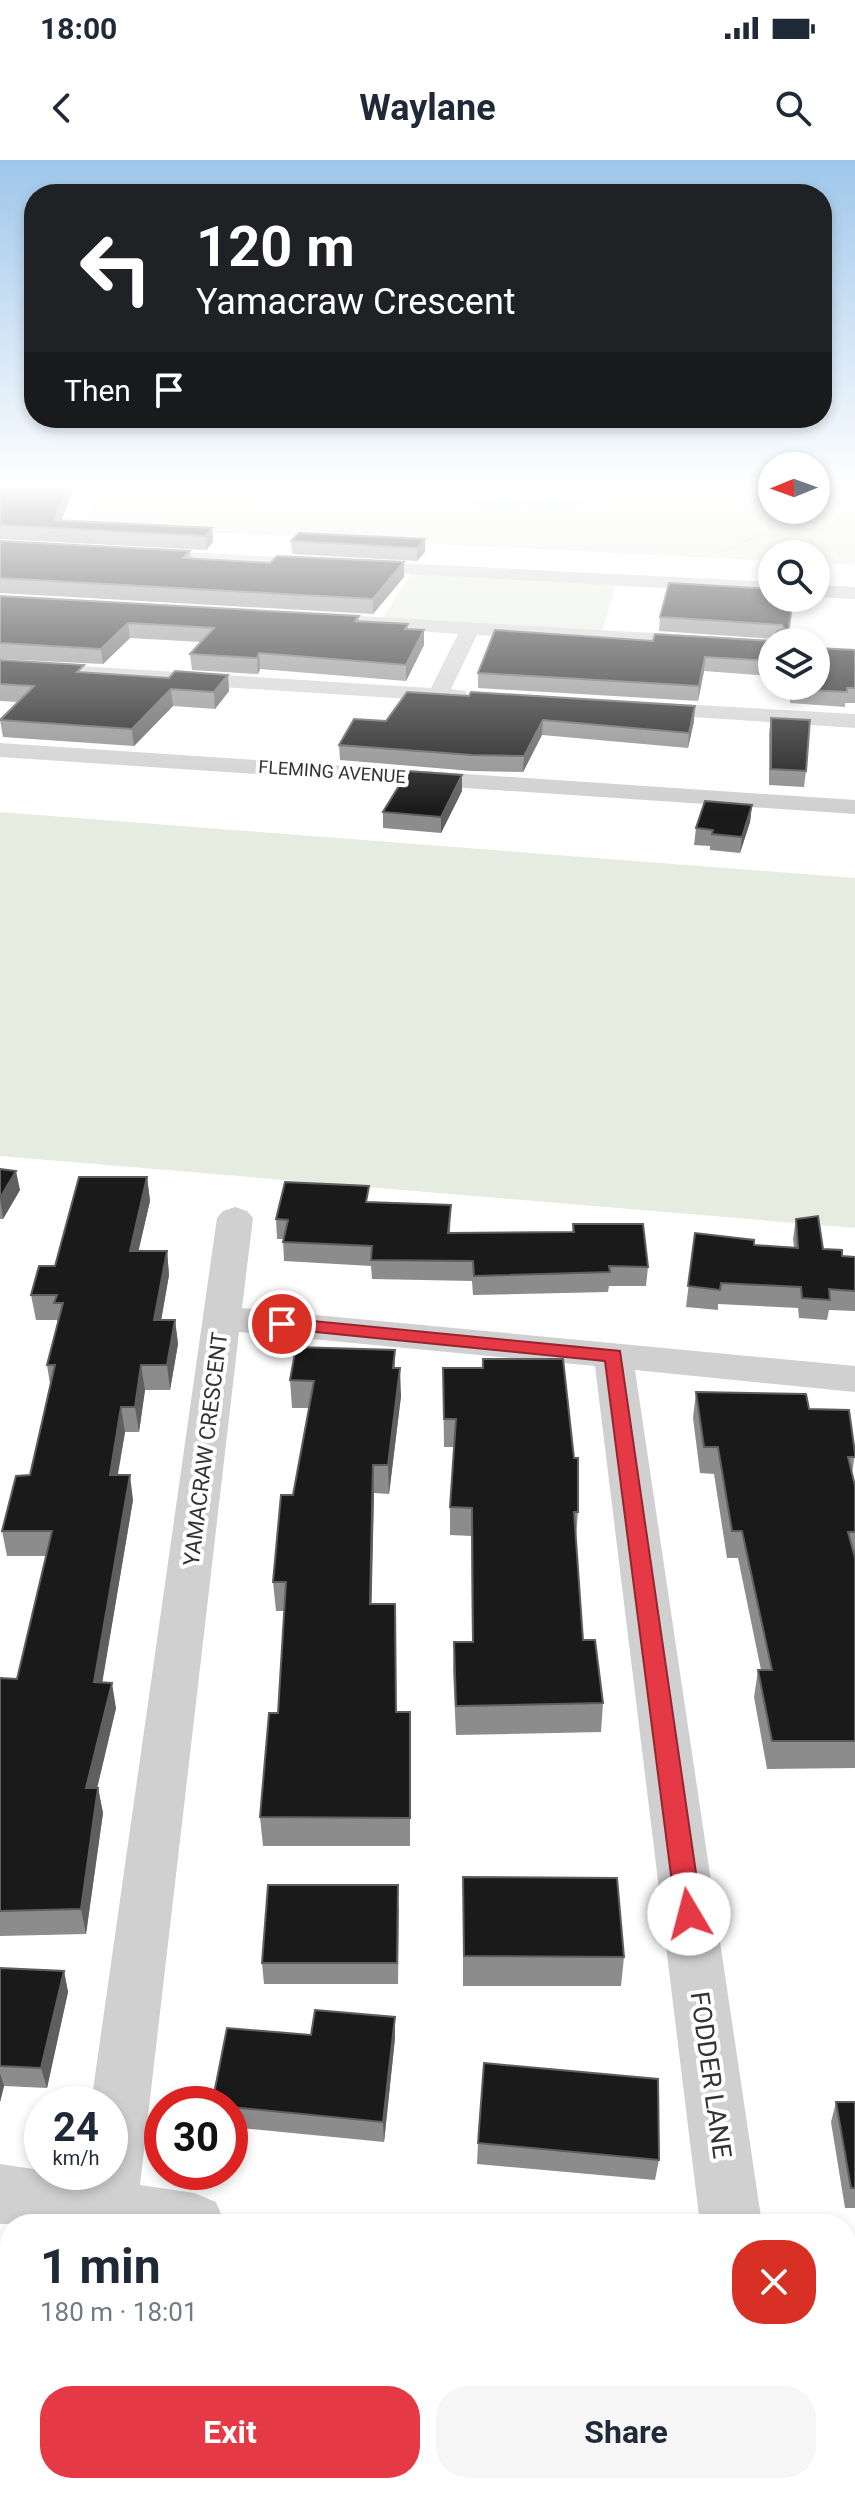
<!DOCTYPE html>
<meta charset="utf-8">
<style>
body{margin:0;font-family:Roboto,sans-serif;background:#f6f6f7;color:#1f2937;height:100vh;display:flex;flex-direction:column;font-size:30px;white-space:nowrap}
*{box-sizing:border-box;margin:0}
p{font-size:26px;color:#747a83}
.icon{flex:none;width:44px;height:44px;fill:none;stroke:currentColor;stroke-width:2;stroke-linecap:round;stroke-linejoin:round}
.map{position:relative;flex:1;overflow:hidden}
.details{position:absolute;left:0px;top:2054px;width:856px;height:280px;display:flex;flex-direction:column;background:#fff;border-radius:32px 32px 0 0;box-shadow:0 4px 12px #0003}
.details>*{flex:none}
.guide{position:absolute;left:24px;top:24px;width:808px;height:244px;border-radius:32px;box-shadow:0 4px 12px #0003;background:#202124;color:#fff;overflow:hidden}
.needle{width:52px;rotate:269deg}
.controls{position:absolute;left:758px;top:292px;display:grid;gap:16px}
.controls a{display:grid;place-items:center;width:72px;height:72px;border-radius:50%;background:#fff;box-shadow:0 4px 12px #0003;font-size:40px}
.speed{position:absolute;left:24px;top:1926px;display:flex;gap:16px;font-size:40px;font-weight:700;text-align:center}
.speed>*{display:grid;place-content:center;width:104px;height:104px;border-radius:50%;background:#fff;box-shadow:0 4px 12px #0003;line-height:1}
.speed small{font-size:20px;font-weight:400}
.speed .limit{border:12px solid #d22;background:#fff;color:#111}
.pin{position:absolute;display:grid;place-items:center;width:68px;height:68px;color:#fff;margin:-34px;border:4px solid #fff;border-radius:50%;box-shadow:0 2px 8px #0007}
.me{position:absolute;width:88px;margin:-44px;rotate:352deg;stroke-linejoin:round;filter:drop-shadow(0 0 6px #0008)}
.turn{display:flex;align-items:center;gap:28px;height:168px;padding:0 40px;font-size:36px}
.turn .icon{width:104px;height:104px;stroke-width:2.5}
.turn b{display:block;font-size:56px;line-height:68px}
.then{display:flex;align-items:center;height:76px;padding:0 40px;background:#0003;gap:16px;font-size:30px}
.round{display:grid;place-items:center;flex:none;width:84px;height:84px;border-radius:32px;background:#f6f6f7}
.overview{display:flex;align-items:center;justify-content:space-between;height:136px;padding:0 40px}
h1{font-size:48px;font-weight:700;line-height:60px}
.action{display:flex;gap:16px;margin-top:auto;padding:16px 40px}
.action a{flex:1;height:92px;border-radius:32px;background:#e63946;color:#fff;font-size:32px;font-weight:700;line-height:92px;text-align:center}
.action a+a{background:#f6f6f7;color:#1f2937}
.status{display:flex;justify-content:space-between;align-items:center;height:56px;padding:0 40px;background:#fff;direction:ltr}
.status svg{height:22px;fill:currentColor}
header{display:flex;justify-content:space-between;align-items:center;height:104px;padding:0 40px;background:#fff;font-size:36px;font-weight:700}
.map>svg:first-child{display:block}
.green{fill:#e6ecdf}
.water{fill:#cfe2ee}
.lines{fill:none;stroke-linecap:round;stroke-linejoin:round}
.path{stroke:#cdcdcd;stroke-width:2;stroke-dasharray:2 2;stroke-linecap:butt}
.minor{fill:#d0d0d0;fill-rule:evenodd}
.wall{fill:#8c8c8c}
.shaded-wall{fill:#5f5f5f}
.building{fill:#1a1a1a;stroke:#5f5f5f;stroke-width:2}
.route{fill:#e63946;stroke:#96252e;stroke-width:2}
.labels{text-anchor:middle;stroke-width:8;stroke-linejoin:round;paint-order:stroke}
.far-street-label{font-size:18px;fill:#333;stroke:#fff}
.street-label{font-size:22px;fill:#333;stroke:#fff}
.near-street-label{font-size:26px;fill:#333;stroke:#fff}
</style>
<div class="status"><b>18:00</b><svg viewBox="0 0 49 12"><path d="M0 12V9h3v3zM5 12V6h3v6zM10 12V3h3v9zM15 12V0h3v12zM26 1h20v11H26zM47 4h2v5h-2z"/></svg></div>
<header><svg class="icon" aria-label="back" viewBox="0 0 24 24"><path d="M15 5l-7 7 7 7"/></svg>Waylane<svg class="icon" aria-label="search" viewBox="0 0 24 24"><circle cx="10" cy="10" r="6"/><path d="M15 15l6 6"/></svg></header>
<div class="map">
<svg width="855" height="2334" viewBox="0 0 855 2334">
<rect width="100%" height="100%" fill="#fff"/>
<path class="green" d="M100,324H772V350H816V324H855V405L816,403V394H772V401L84,366Z
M410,414L616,425L602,472L382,459Z
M0,652L855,718V1068L0,996Z"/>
<path class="water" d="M464,333L612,341L547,348L524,344L505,349L474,344L462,339Z"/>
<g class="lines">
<path class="path" d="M706,324L726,332L781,366L716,394"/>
<path class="minor" d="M140,390L772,422V434L134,399L131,395L134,391Z
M816,425L855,427V439L816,437Z
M358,456L772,480L779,482H772V492L477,475L451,529L465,531L468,536L457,542L0,513V501L431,528L458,474L351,466L348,462L351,458Z
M642,542L855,554V568L634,553L631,548Z
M0,583L855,640V654L0,597Z
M235,1047L247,1051L253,1058L242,1148L855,1206V1232L635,1210L762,2064H700L595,1206L239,1172L140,2025L194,2033L216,2042L225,2064H0V2004L80,2016L81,2012H110V1944H91L217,1058L223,1051Z
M846,2132L855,2134V2198L846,2196Z
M527,2324H595L594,2334H526Z"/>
</g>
<path class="wall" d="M0,324L62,361L212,368L213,382L206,390L0,379Z
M425,379V392L417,401L292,394L291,381Z
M0,381L190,391L191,399L270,403L404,402V417L373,454L0,433Z
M0,436L359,456V461L408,464V469L424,470V485L406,521L260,509L258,514L192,510L190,494L201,482L130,478L103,504L0,499Z
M793,438L787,482H772V516L704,511L698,541L478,528V513L653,481H774V479L659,471L660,457Z
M855,490V543H845V547L790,543L791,526H816Z
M0,500L85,513L169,518L228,515L229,531L215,549L173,546L134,586L3,577L0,560L18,542L0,541Z
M771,558L806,611L804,627L769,625V573Z
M386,561H694L688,588L542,575L523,612L472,611L340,600L339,585Z
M462,631L441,673L383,668V652Z
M752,645L750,662L740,693L710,690V686L694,685L696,668Z
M0,1009L20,1030L3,1059H0Z
M147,1017L150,1041L138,1091H167L169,1115L161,1160H175L178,1184L170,1230H145L139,1272H125L118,1315L133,1340L102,1522L116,1548L97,1628H98L103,1653L86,1774L0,1776V1518L17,1519L46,1396H7L2,1371L30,1315L50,1224L47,1205L58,1164L57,1160H36L31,1135L55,1106Z
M369,1042L451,1045L450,1073L572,1072L573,1064L648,1107L646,1126H609L608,1132L473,1135L472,1121L372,1119L371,1106L284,1101L283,1079H277L276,1059Z
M796,1059L823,1089L842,1096L855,1097V1151L829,1150L827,1160L799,1158L798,1148L718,1144V1150L686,1147L695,1073L754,1085L794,1087L793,1079Z
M395,1190V1208L401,1236L389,1334L374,1333L371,1444L396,1552H410V1686H263L260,1657L278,1553L284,1451H276L273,1422L293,1335L309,1248H292L290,1220Z
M443,1208L578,1352L576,1378L583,1480L603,1543L601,1572L456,1575L453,1510L454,1482H472L471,1376L450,1375V1347L454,1287H444Z
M696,1232L809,1249L855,1293L852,1314L855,1326V1608L767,1609L754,1537L758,1510H761L738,1398H727L714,1314L700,1313L693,1258Z
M463,1717L624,1797L621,1826H463Z
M399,1747L398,1824H264L262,1803Z
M0,1808L64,1811L68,1832L47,1928L4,1926L0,1942Z
M311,1875L395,1878L384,1982L230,1967V1944Z
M836,1942H855V2048H845L831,1962Z
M478,1983L659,2000L655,2020L477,2004Z
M0,2152L10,2153V2324L0,2322Z
M12,2324H252L250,2334H60L61,2331Z
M696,2324H846L855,2334H696Z"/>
<path class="shaded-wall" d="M68,324H75L59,368L55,360Z
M212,368L213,382L206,390L205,376Z
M425,379V392L417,401V388Z
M404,402V417L373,454V439Z
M128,463L130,478L103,504L101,489Z
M424,470V485L406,521V505Z
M259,493L260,509L258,514L257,498Z
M705,497L704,511L698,541L699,526Z
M228,515L229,531L215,549L214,532Z
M171,529L173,546L134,586L132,569Z
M695,546L694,561L688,588L689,573Z
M543,560L542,575L523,612L524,596Z
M462,615V631L441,673V657Z
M752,645L750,662L740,693L742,677Z
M16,1011L20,1030L3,1059L0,1038Z
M147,1017L150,1041L133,1115L130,1091Z
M167,1091L169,1115L157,1184L154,1160Z
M175,1160L178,1184L170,1230L167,1205Z
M141,1205L145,1230L139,1272L135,1247Z
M400,1208L401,1236L389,1334L388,1305Z
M121,1247L125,1272L113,1340L110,1315Z
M373,1305L374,1333L371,1473L370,1444Z
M130,1315L133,1340L98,1548L94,1522Z
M112,1523L116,1548L91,1654L86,1628Z
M98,1628L103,1653L86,1774L81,1749Z
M64,1811L68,1832L47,1928L41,1908Z
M395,1857V1878L384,1982L383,1962Z
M0,1913L4,1926L0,1942Z
M245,2324H252L250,2334H243Z"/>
<path class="building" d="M0,324H68L55,360L212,368L205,376L0,365Z
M299,373L425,379L417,388L291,381Z
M0,381L190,391L183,398L270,403L277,396L404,402L373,439L0,418Z
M669,423L772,429V438H793L787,482H772V501L705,497L699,526L478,513L495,470L653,481L655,474L774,481L777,471L784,468L782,465L660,457Z
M0,436L359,456L355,461L408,464L405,469L424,470L406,505L259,493L257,498L190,494L214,468L128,463L101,489L0,483Z
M816,488L855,490V528H847V532L792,529V526H816Z
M0,500L84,505L77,512L169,518L175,511L228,515L214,532L171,529L132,569L0,560L34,526L0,524Z
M407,532L469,536L471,532L695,546L689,573L543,560L524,596L472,595L339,585L354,559L386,561Z
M771,558L810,560L806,611L771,609Z
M408,611L462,615L441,657L383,652Z
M705,641L752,645L742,677L712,674L713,670L696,668Z
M0,1009L16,1011L0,1038Z
M79,1017H147L130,1091H167L154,1160H175L167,1205H141L135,1247H121L110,1315H130L94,1522L112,1523L86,1628H98L81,1749L0,1751V1518L17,1519L52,1371H2L16,1316L30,1315L55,1205H47L63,1143H54L57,1135H31L39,1106H55Z
M285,1022L369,1026L366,1042L451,1045L448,1073L574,1072L573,1064H643L648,1107L609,1106L610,1112L474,1116L473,1101L371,1100L372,1086L283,1082L288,1060L276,1059Z
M818,1056L823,1089L842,1090V1096L855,1097V1131L829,1129L830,1140L802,1138L801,1127L721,1123L720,1130L688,1126L695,1073L754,1080V1085L798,1088L796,1059Z
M296,1187L395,1190L393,1208H400L388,1305H373L370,1444H395L396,1552H410V1658L260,1657L269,1553H278L286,1422H273L281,1335H293L314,1221L290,1220Z
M483,1199H563L574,1298H578V1352H574L583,1480H595L603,1543L456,1546L454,1482H473L472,1348L450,1347L456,1259H444L443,1208H483Z
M696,1232L806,1234L809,1249L849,1250L855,1293V1297H848L855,1326V1372H848L855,1398V1581H772L758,1510H772L742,1371H732L718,1287H704Z
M463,1717L617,1718L624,1797L464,1796Z
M268,1725H398L397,1803H262Z
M0,1808L64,1811L41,1908L0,1906Z
M315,1850L395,1857L383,1962L230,1947V1944H212L227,1868L311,1875Z
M484,1903L658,1919L659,2000L478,1983Z
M836,1942H855V2028H851Z
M0,2152L10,2153V2307L0,2306Z
M846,2296L855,2298V2334H700V2324H846Z
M63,2324H245L243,2334H60Z
M324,2324H479L478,2334H322Z"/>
<linearGradient id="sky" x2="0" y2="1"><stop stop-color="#9ec6ea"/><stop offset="0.5" stop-color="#fff"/><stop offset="1" stop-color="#fff" stop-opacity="0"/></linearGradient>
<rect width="855" height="651" fill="url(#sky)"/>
<path class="route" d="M282,1158L620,1191L702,1754L698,1762L689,1765L680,1762L676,1754L605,1201L276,1168L273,1164Z"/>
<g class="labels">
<g class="far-street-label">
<text transform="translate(332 612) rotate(4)" y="6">FLEMING AVENUE</text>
</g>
<g class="street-label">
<text transform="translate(205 1289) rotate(-83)" y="8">YAMACRAW CRESCENT</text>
</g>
<g class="near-street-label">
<text transform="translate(711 1915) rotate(82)" y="9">FODDER LANE</text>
</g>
</g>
</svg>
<div class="controls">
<a><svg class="needle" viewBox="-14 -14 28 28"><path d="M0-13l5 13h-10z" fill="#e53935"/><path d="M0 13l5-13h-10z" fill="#747a83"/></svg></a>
<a><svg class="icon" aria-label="search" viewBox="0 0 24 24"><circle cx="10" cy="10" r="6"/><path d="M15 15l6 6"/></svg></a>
<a><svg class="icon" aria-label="layers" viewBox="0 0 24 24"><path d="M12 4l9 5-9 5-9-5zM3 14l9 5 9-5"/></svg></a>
</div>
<div class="speed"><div>24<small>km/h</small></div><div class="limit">30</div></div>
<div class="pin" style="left:282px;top:1164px;background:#d93025"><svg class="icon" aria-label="arrive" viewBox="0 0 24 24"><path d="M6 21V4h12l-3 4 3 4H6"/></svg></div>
<svg class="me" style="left:689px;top:1754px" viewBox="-20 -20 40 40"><circle r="19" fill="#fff"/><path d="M0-13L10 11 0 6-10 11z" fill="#e63946"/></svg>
<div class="guide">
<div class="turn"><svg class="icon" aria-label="left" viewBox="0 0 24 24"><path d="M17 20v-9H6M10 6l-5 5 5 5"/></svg><div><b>120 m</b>Yamacraw Crescent</div></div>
<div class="then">Then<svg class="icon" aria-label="arrive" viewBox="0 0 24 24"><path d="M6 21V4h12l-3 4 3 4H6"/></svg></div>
</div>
<section class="details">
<div class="overview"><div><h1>1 min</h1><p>180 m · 18:01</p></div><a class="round" style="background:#d93025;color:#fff"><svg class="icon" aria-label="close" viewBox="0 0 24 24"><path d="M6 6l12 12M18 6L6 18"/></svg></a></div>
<div class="action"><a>Exit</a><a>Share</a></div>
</section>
</div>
